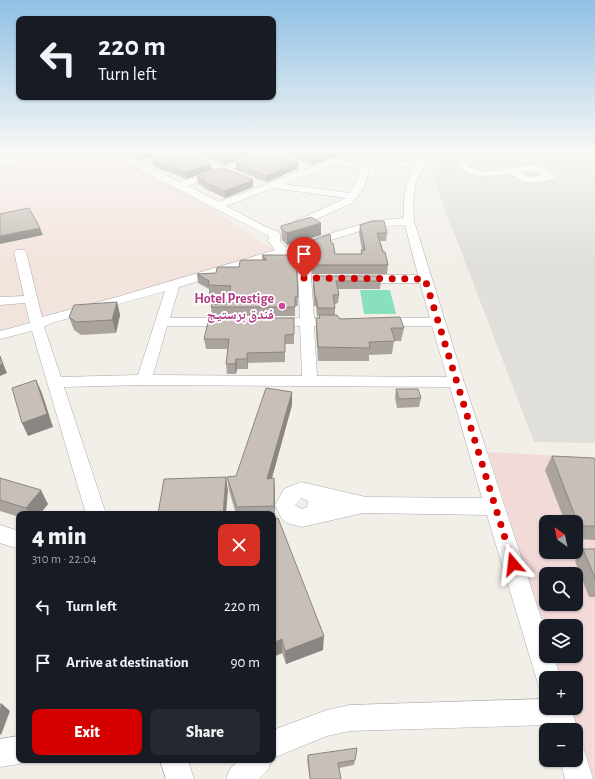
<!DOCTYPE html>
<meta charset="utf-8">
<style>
body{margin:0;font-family:"Alegreya Sans","Noto Naskh Arabic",sans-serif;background:#242831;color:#f1f3f6;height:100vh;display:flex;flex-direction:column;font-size:15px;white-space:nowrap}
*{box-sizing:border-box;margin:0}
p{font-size:13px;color:#9ea1a6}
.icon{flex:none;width:22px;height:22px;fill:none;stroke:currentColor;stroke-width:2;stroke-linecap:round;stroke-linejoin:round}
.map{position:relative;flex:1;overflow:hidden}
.drawer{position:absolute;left:16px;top:511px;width:260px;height:252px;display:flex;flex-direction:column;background:#171b24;border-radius:8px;box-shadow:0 1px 3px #0004}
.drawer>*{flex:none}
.banner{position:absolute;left:16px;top:16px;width:260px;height:84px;border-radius:8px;box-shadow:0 1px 3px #0004;background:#171b24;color:#f1f3f6;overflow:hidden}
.needle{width:26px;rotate:327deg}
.controls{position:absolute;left:539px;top:515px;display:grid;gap:8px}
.controls a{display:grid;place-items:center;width:44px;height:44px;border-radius:8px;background:#171b24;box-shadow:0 1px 3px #0004;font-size:20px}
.pin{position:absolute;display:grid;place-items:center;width:34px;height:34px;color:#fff;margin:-41px -17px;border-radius:50% 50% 50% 0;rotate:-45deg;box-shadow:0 0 4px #0007}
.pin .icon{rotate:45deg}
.me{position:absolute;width:44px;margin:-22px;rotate:343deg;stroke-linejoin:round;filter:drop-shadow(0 0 3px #0008)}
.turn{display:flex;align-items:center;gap:14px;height:84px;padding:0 16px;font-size:18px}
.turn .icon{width:52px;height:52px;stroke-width:2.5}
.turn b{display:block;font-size:28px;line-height:34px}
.round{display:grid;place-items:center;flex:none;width:42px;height:42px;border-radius:8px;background:#242831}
.headline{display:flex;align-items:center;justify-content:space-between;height:68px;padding:0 16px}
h1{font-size:24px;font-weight:800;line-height:30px}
.cta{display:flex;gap:8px;margin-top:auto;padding:8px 16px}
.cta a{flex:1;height:46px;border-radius:8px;background:#d40000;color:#fff;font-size:16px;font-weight:800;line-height:46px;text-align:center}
.cta a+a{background:#242831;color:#f1f3f6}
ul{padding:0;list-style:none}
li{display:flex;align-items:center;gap:12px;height:56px;padding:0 16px}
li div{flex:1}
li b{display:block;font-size:15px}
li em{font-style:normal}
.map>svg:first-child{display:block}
.commercial{fill:#f2dad9;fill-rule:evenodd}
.military{fill:#f3e3dd}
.airport{fill:#e1dfda}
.pitch{fill:#88e0be}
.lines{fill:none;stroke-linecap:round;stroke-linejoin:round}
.minor-casing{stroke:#a9a9a9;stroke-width:1}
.minor{fill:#fff;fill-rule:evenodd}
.wall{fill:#aba49e}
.shaded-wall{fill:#8b8681}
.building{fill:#c7bfb8;stroke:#8b8681}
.route{stroke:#d40000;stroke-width:7;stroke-dasharray:0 12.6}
.hotel-dot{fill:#d1479c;stroke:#fff;stroke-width:1.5}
.labels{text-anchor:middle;stroke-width:3.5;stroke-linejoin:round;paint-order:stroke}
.hotel-label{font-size:14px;font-weight:bold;fill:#b23c85;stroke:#fff;text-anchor:end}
</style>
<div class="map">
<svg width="595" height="779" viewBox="0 0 595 779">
<rect width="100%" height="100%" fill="#f2efe9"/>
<path class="commercial" d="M488,452L595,458V779H594L571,708H576V678H561L554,656H576V626H546V631ZM546,522H576V552H546ZM546,574H576V604H546Z"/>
<path class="military" d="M61,153H105L187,192L276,251L132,295L25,323L26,326L0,333V167Z"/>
<path class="airport" d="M442,153H595V443L534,442L440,196L431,166L436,165V160Z"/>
<path class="pitch" d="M360,290H390L396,314H364Z"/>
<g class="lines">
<defs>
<path id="minor" d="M36,153H53L0,167V161Z
M107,153H119L180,182L262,153H275L188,186L219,202L348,153H361L344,161L356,162L368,169C369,181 360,195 352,203L297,228H289L288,226L289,224L346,198L273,188L226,206L264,226L279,232L280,234V241L285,247L372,221L404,218C403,200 405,186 413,169L363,153H378L416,165L426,153H435C431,158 426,163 423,168C412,184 413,203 414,221L464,382L546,633V656H553L561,678H546V690L539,687L487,515L363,513L302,527L287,523L282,519L275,505L284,489L301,482L366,497L482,498L450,387L144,385L64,387L106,514H86L32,331L0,339V331L30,323L25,303L0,305V297L24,296L14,252L16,250H24L26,252L42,317L117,297L275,250L268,241L269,236ZM331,166L351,167L360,170L359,176L350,193L284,184ZM405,225L418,275H359L355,276L353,279L355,282L359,283H420L430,318H380L375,319L373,322L375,325L380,326H432L447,377L317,376L314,326L342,325L344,322L342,319L314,318L309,247L373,227ZM297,250L300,318L267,319L265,322L267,325L300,326L302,376L153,375L167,326H229L234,325L236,322L234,319L229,318H170L179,287L288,254ZM165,291L138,375L61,377L44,327L52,323ZM301,498L306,500L308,502L307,507L302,509L295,505Z
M459,153H470L465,157L464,161C479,185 523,158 544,167C548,169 553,174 556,177C552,181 531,184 526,182C520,181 517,176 512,175C509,173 504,175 500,175C482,177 466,178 456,161ZM536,171L543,175L529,177L521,172Z
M0,525L19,531V549L0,543Z
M546,699V708H571L578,730L576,734V730H550L549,725L350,731L327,736L273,758V730L327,710L350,705Z
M19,736V760H28L19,764L0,767V739Z
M576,747L584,750L593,779H565L560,760H576Z
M160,760H188L194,779H166Z
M239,760H272L268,770L259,779H226L230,769Z"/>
</defs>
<use href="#minor" class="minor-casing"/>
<use href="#minor" class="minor"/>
</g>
<path class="wall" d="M127,153H164L142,160Z
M197,153H256L224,165Z
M280,153H346L312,165Z
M152,160L212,170L186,179L168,171L166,172L153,166Z
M236,164L298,169L282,175V176L266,182L236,170Z
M197,177L253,187L225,198L204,188V187L198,184Z
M321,223V235L287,245L282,240L281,226Z
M360,225L387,233L386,241H380L388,265L387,274H312V256H313V240L331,243L335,254H361V250H362L359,233Z
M262,255H296L298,306H295V316H212L211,307L226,305L229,294H209V289L198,283L197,274L216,273L239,267L262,260Z
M313,276L381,281L380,289H338L339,295L338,303L335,304V315L340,319L404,328L401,341H394L392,354L369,355V361H318L316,331V318H319V316H317L316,306H314L313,284Z
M117,302L120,315L116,333L81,335L74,330L69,317Z
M294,318V344H285V362L248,363V369H237L236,374H227L226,364L228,349H206L204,339Z
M396,389L421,398L419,407L397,408L395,398Z
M292,392V405L272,478H274L275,519H273V514H236L229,490L227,477L236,476Z
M552,456L595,460V540L576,539V522H565L545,470Z
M0,478L48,504L40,514H19V517L0,511Z
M273,520L323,650L286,664L282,653L273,657Z
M583,549H595V597H589L575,561Z
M308,755L355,760L354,765L339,768L341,779H310L307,760Z"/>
<path class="shaded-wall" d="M141,153H164L142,160Z
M236,153H256L224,165L223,158Z
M326,153H346L312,165V158Z
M298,163V169L282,175V176L266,182V176L280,169Z
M211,164L212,170L186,179L185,172Z
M167,165L168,171L166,172L165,166Z
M253,180V187L225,198V191Z
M321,223V235L287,245V233Z
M40,228L43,235L0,244V236Z
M117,302L120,315L116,333L112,320Z
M247,353L248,363V369L247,359Z
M0,356L7,373L0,376Z
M236,359L237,369L236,374L235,364Z
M36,380L42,393L53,427L28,436L22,423Z
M292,392V405L268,492L267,479Z
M226,477L228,490L226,514H223Z
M274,478L275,492V519L274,506Z
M41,490L48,504L40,514H30L26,508Z
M324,636L323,650L286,664L285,651Z
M282,639V653L273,657V643Z
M2,704L10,711L1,735L0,734V711Z"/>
<path class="building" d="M172,153H188L211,164L185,172L167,165L165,166L152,160Z
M212,153H236L223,158Z
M264,153H271L298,163L280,169L282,170L266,176L236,164Z
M299,153H326L312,158Z
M223,168L253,180L225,191L204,182L206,181L197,177Z
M29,208L40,228L0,236V214Z
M311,217L321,223L287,233L281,229V226Z
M373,221H384L387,233H377L383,252H385L388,265H313L312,256H314L313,240L330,234L331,243H333L335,254H362L361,250H365L360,225Z
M262,255H296L298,297H295V307H211L212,304L226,305L231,286L208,285L209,281L197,274L216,273L217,268L219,267H239L240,261L243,260H267Z
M313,276H380L381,281H336L339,295H333L335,308H318L316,297H315Z
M117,302L112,320L76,322L69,317L74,305Z
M319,315H337L340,319L400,317L404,328H391L395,341L369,342L370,348L318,347L316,318H320Z
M209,318H294V334L285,335V352L247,353V359H236L235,364H226L229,339H204Z
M0,356L3,364L0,365Z
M36,380L47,414L22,423L12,388Z
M266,388L292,392L267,479L274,478V506L237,507L227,477L236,476Z
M396,389H418L421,398L399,399Z
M552,456L594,458L595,460V526H579Z
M226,477L223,514H158L164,479Z
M0,478L41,490L26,508L0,500Z
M278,518L324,636L285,651L282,639L273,643V520Z
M583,549H595V578Z
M0,704H2L0,711Z
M357,748L355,760L338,763L341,779H310L308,755Z"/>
<linearGradient id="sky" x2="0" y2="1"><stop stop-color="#8fc0e4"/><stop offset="0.58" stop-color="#f9f8f5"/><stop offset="1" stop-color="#f9f8f5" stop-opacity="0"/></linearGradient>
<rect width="595" height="263" fill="url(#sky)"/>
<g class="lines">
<path class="route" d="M304,278L425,279L513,564"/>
</g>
<circle class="hotel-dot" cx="282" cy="306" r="4"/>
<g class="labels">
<g class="hotel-label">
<text x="274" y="303">Hotel Prestige<tspan x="274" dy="16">فندق برستيج</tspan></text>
</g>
</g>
</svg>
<div class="controls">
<a><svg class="needle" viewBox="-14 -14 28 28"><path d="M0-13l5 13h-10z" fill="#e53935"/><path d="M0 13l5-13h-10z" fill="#9ea1a6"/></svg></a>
<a><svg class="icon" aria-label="search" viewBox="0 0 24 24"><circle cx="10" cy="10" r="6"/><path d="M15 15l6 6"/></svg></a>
<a><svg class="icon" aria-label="layers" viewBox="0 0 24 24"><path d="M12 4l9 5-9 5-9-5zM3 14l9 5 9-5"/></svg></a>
<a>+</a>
<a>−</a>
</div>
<div class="pin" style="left:304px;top:278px;background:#d93025"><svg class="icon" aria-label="arrive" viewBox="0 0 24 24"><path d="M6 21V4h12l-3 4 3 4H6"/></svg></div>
<svg class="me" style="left:513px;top:564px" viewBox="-20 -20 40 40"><path d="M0-17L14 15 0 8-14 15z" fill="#d40000" stroke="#fff" stroke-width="4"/></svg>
<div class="banner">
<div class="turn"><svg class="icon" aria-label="left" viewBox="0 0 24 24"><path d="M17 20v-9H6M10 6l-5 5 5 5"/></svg><div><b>220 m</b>Turn left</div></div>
</div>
<section class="drawer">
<div class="headline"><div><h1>4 min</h1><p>310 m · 22:04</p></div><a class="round" style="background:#d93025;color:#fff"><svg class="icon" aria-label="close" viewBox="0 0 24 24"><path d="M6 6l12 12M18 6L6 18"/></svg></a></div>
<ul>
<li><svg class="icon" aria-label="left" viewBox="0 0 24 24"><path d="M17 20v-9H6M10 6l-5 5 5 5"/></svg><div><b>Turn left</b></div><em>220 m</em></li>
<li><svg class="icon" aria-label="arrive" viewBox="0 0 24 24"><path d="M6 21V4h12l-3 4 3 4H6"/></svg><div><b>Arrive at destination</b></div><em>90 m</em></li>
</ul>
<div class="cta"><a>Exit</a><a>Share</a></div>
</section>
</div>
